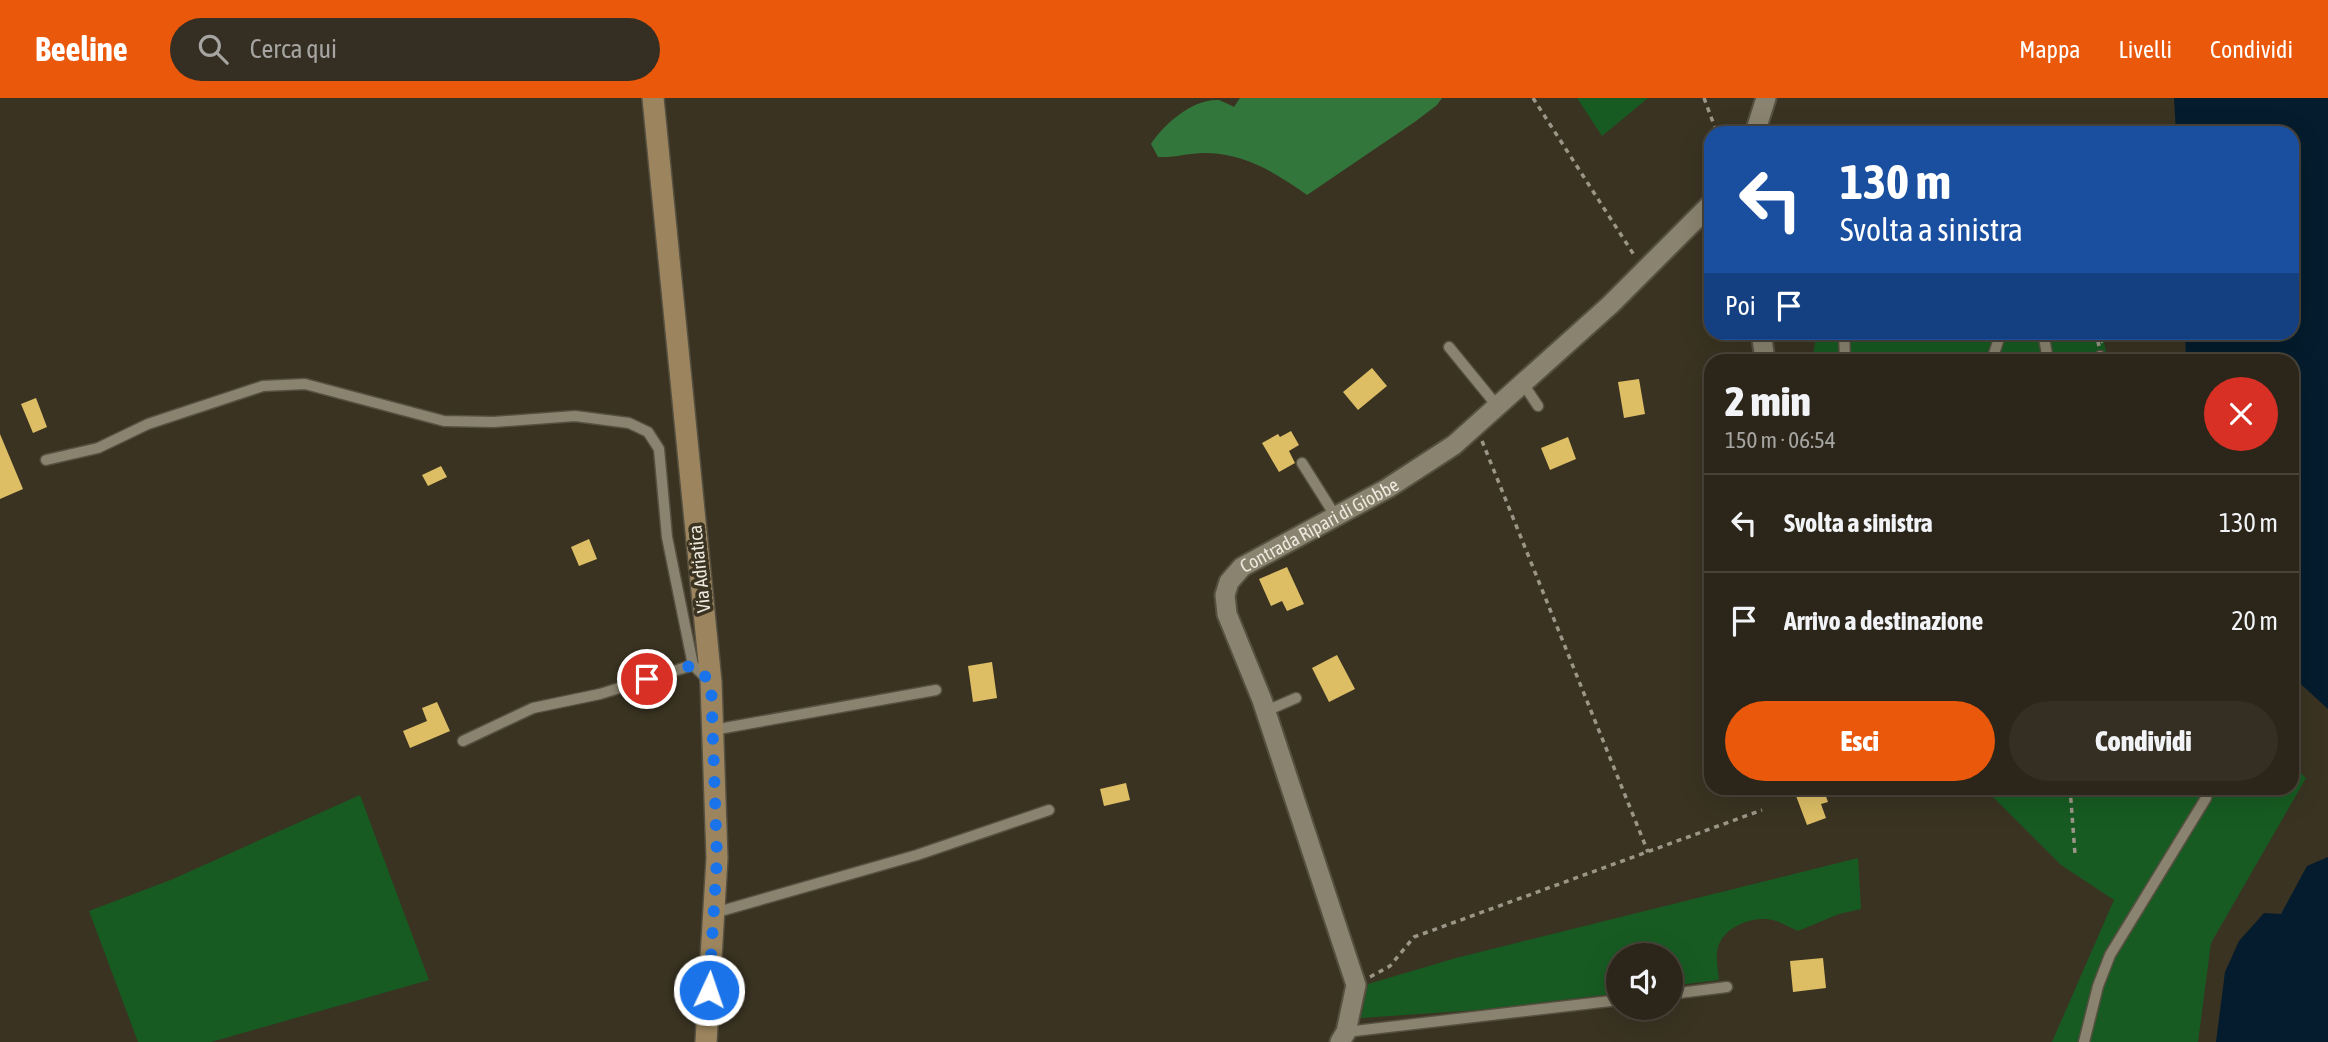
<!DOCTYPE html>
<html lang="it">
<meta charset="utf-8">
<style>
body{margin:0;font-family:"Asap Condensed",sans-serif;background:#342e23;color:#f1f3f6;height:100vh;display:flex;flex-direction:column;font-size:26px;white-space:nowrap}
*{box-sizing:border-box;margin:0}
p{font-size:23px;color:#a6a5a2}
.icon{flex:none;width:38px;height:38px;fill:none;stroke:currentColor;stroke-width:2;stroke-linecap:round;stroke-linejoin:round}
.map{position:relative;flex:1;overflow:hidden}
.details{position:absolute;left:1704px;top:256px;width:595px;height:441px;display:flex;flex-direction:column;background:#2c261a;border-radius:21px;box-shadow:0 7px 28px #0002,0 0 0 2px #484339}
.details>*{flex:none}
.banner{position:absolute;left:1704px;top:28px;width:595px;height:214px;border-radius:21px;box-shadow:0 7px 28px #0002,0 0 0 2px #484339;background:#1a4fa0;color:#fff;overflow:hidden}
.tools{position:absolute;left:1606px;top:845px;display:grid;gap:14px}
.tools a{display:grid;place-items:center;width:77px;height:77px;border-radius:50%;background:#2c261a;box-shadow:0 7px 28px #0002,0 0 0 2px #484339;font-size:35px}
.pin{position:absolute;display:grid;place-items:center;width:60px;height:60px;color:#fff;margin:-30px;border:4px solid #fff;border-radius:50%;box-shadow:0 2px 7px #0007}
.me{position:absolute;width:77px;margin:-38px;rotate:3deg;stroke-linejoin:round;filter:drop-shadow(0 0 5px #0008)}
.turn{display:flex;align-items:center;gap:24px;height:147px;padding:0 21px;font-size:32px}
.turn .icon{width:91px;height:91px;stroke-width:2.5}
.turn b{display:block;font-size:49px;line-height:60px}
.then{display:flex;align-items:center;height:66px;padding:0 21px;background:#0003;gap:14px;font-size:26px}
.round{display:grid;place-items:center;flex:none;width:74px;height:74px;border-radius:37px;background:#342e23}
.headline{display:flex;align-items:center;justify-content:space-between;height:119px;padding:0 21px}
h1{font-size:42px;font-weight:800;line-height:52px}
.cta{display:flex;gap:14px;margin-top:auto;padding:14px 21px}
.cta a{flex:1;height:80px;border-radius:42px;background:#ea580c;color:#fff;font-size:28px;font-weight:800;line-height:80px;text-align:center}
.cta a+a{background:#342e23;color:#f1f3f6}
ul{padding:0;list-style:none}
li{display:flex;align-items:center;gap:21px;height:98px;padding:0 21px;border-top:2px solid #484339}
li div{flex:1}
li b{display:block;font-size:26px}
li em{font-style:normal}
header{display:flex;align-items:center;gap:42px;box-sizing:border-box;height:98px;padding:0 35px;background:#ea580c;color:#fff}
header strong{font-size:33px}
nav{display:flex;gap:38px;margin-inline-start:auto;font-size:24px}
.search{width:490px;height:63px;background:#342e23;display:flex;align-items:center;gap:18px;box-sizing:border-box;padding:0 24px;border-radius:38px;color:#a6a5a2;font-size:26px}
.map>svg:first-child{display:block}
.green{fill:#175b22}
.forest{fill:#33763b}
.water{fill:#041c2d}
.building{fill:#ddbe65}
.lines{fill:none;stroke-linecap:round;stroke-linejoin:round}
.lane-casing{stroke:#565041;stroke-width:13}
.street-casing{stroke:#565041;stroke-width:23}
.secondary-casing{stroke:#565041;stroke-width:24}
.path{stroke:#9c9689;stroke-width:3.5;stroke-dasharray:5 5;stroke-linecap:butt}
.lane{stroke:#8a836f;stroke-width:10}
.street{stroke:#8a836f;stroke-width:19}
.secondary{stroke:#9c855e;stroke-width:21}
.route{stroke:#1a73e8;stroke-width:12;stroke-dasharray:0 21.6}
.labels{text-anchor:middle;stroke-width:7;stroke-linejoin:round;paint-order:stroke}
.street-label{font-size:19px;fill:#ece8dd;stroke:#3a3322}
</style>
<header>
<strong>Beeline</strong>
<div class="search"><svg class="icon" aria-label="search" viewBox="0 0 24 24"><circle cx="10" cy="10" r="6"/><path d="M15 15l6 6"/></svg>Cerca qui</div>
<nav><a>Mappa</a><a>Livelli</a><a>Condividi</a></nav>
</header>
<div class="map">
<svg width="2328" height="944" viewBox="0 0 2328 944">
<rect width="100%" height="100%" fill="#3a3322"/>
<path class="green" d="M1577,0H1648L1602,38Z
M1817,234L2102,235L2108,262H1812Z
M2293,668L2306,680L2211,845L2198,944H2052L2114,802L2061,767L1984,690H2292Z
M360,697L429,882L211,944H138L89,813L173,781Z
M1858,760L1861,811L1839,816L1798,833C1789,829 1778,822 1767,821C1750,820 1728,828 1720,844C1714,855 1718,870 1719,882L1671,888V858H1619V895L1478,912L1361,920L1368,886L1456,860Z"/>
<path class="forest" d="M1240,0H1442L1437,7L1416,23L1307,97C1276,75 1246,56 1207,55C1192,54 1175,60 1158,59L1151,46C1163,27 1193,0 1219,2C1224,4 1230,7 1234,9Z"/>
<path class="water" d="M2174,0H2328V611L2293,579L2292,262H2186L2185,235L2292,234V35H2176Z
M2328,759V944H2216L2225,874L2239,843L2264,815L2281,816L2307,768Z"/>
<path class="building" d="M1372,270L1387,288L1358,312L1343,294Z
M1639,281L1645,316L1624,320L1618,284Z
M36,300L47,329L33,335L21,306Z
M1291,333L1299,347L1289,353L1295,365L1279,374L1262,345L1278,336L1280,339Z
M0,336L23,391L0,401Z
M1568,339L1576,361L1550,372L1541,350Z
M441,368L447,379L428,388L422,377Z
M589,441L597,461L579,468L571,449Z
M1287,469L1304,506L1287,513L1282,503L1271,508L1259,481Z
M1337,557L1355,591L1329,604L1312,570Z
M992,564L997,600L973,604L968,568Z
M437,604L450,633L410,650L403,633L427,623L422,610Z
M1126,685L1130,702L1104,708L1100,691Z
M1793,690H1823L1828,704L1821,706L1826,720L1807,727Z
M1823,860L1826,890L1793,894L1790,863Z"/>
<g class="lines">
<defs>
<path id="lane" d="M1844,234L1845,262
M2043,234L2048,262
M1449,249L1498,309
M2100,258L2102,262
M1992,262L2001,234
M1524,287L1538,308
M46,362L98,350L148,326L263,288L305,286L444,323L494,324L575,318L629,325L648,334L659,351L667,439L693,567L707,581
M1302,365L1336,419
M1266,613L1296,600
M713,632L936,592
M463,643L533,610L600,596L693,567
M714,815L917,757L1049,712
M1671,896L1727,889
M1346,934L1619,902
M2084,944L2098,888L2110,857L2206,700L2203,690"/>
<g id="street">
<path d="M1755,35L1766,0"/>
<path d="M1761,234L1765,262"/>
<path id="s1" d="M1340,944L1346,934L1356,887L1262,602L1227,516L1225,497L1229,484L1242,469L1388,390L1454,347L1610,207L1712,105"/>
</g>
<path id="secondary" d="M653,0L711,584L717,760L706,944"/>
</defs>
<use href="#lane" class="lane-casing"/>
<use href="#street" class="street-casing"/>
<use href="#secondary" class="secondary-casing"/>
<path class="path" d="M1533,0L1634,157
M1704,0L1717,35
M2099,248L2096,235L2105,247
M1482,343L1648,754
M2070,690L2075,756
M1370,879L1390,868L1414,839L1762,712"/>
<use href="#lane" class="lane"/>
<use href="#street" class="street"/>
<use href="#secondary" class="secondary"/>
</g>
<g class="lines">
<path class="route" d="M647,581L693,567L711,584L717,760L709,892"/>
</g>
<g class="labels">
<g class="street-label">
<text dy="7" stroke="none"><textPath href="#s1" startOffset="593">Contrada Ripari di Giobbe</textPath></text>
<text transform="translate(699 471) rotate(-96)" y="7">Via Adriatica</text>
</g>
</g>
</svg>
<div class="tools">
<a><svg class="icon" aria-label="sound" viewBox="0 0 24 24"><path d="M4 9h4l5-4v14l-5-4H4zM17 9q2 3 0 6"/></svg></a>
</div>
<div class="pin" style="left:647px;top:581px;background:#d93025"><svg class="icon" aria-label="arrive" viewBox="0 0 24 24"><path d="M6 21V4h12l-3 4 3 4H6"/></svg></div>
<svg class="me" style="left:709px;top:892px" viewBox="-20 -20 40 40"><circle r="17" fill="#1a73e8" stroke="#fff" stroke-width="3"/><path d="M0-11L8 9 0 5-8 9z" fill="#fff"/></svg>
<div class="banner">
<div class="turn"><svg class="icon" aria-label="left" viewBox="0 0 24 24"><path d="M17 20v-9H6M10 6l-5 5 5 5"/></svg><div><b>130 m</b>Svolta a sinistra</div></div>
<div class="then">Poi<svg class="icon" aria-label="arrive" viewBox="0 0 24 24"><path d="M6 21V4h12l-3 4 3 4H6"/></svg></div>
</div>
<section class="details">
<div class="headline"><div><h1>2 min</h1><p>150 m · 06:54</p></div><a class="round" style="background:#d93025;color:#fff"><svg class="icon" aria-label="close" viewBox="0 0 24 24"><path d="M6 6l12 12M18 6L6 18"/></svg></a></div>
<ul>
<li><svg class="icon" aria-label="left" viewBox="0 0 24 24"><path d="M17 20v-9H6M10 6l-5 5 5 5"/></svg><div><b>Svolta a sinistra</b></div><em>130 m</em></li>
<li><svg class="icon" aria-label="arrive" viewBox="0 0 24 24"><path d="M6 21V4h12l-3 4 3 4H6"/></svg><div><b>Arrivo a destinazione</b></div><em>20 m</em></li>
</ul>
<div class="cta"><a>Esci</a><a>Condividi</a></div>
</section>
</div>
